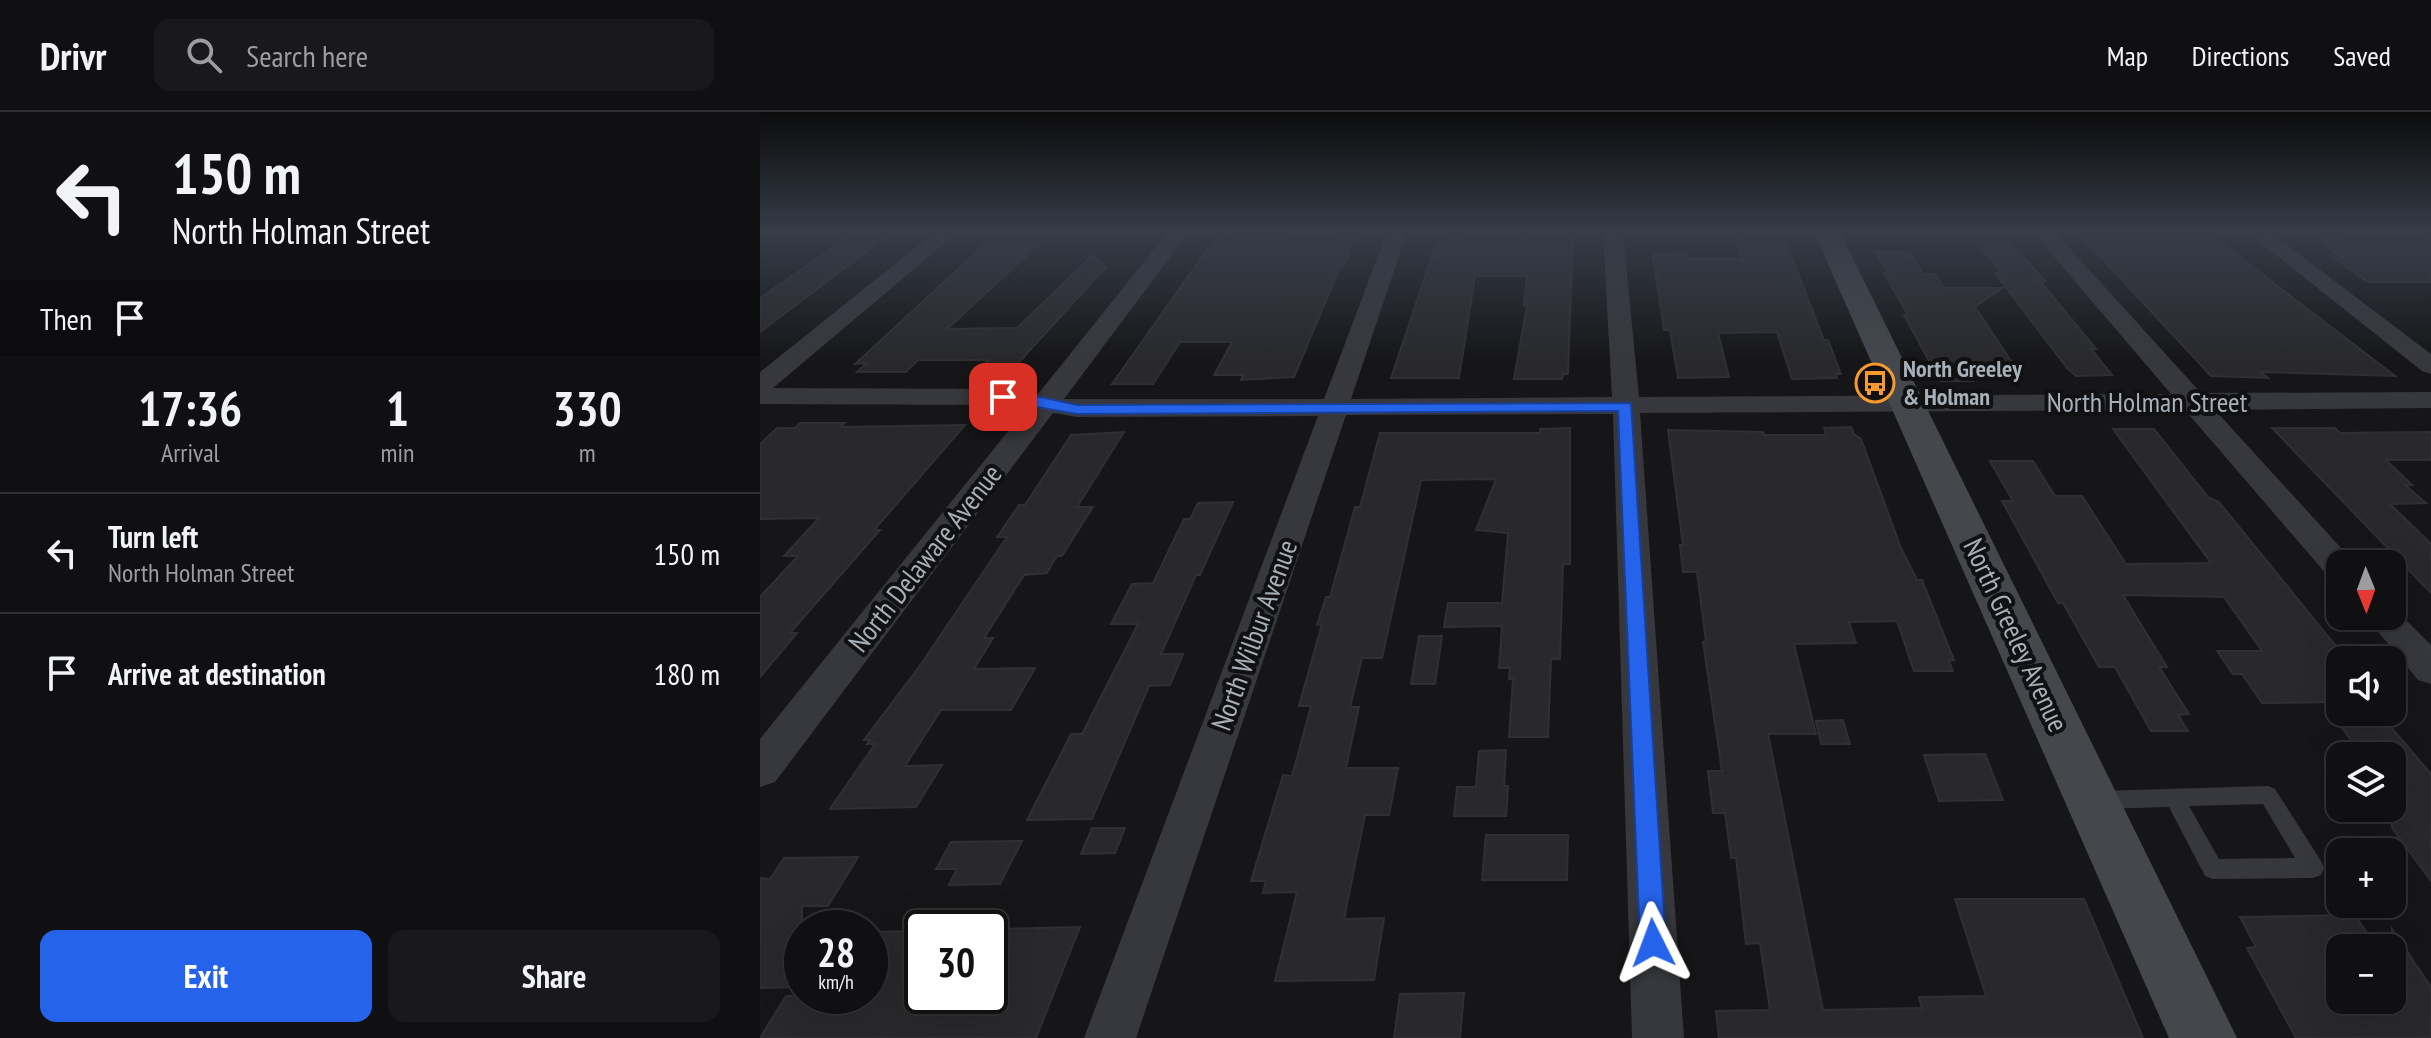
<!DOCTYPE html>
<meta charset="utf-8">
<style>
body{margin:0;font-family:"PT Sans Narrow",sans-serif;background:#19191b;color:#f1f3f6;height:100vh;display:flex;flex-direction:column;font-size:30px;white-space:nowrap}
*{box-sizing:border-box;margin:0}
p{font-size:26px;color:#9c9d9f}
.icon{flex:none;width:44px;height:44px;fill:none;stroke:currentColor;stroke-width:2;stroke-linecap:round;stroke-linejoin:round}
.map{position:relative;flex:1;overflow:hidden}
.drawer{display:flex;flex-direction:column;background:#101012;width:760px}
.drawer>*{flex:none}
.banner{background:#101012;color:#f1f3f6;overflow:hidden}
.needle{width:52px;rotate:179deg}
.fabs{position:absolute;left:1566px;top:438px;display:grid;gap:16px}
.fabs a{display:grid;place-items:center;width:80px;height:80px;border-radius:16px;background:#101012;box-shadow:0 8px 32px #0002,0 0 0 2px #303032;font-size:40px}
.speed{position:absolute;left:24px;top:798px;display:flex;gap:16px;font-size:40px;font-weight:700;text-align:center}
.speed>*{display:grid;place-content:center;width:104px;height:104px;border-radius:50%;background:#101012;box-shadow:0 8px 32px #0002,0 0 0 2px #303032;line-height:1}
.speed small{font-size:20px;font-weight:400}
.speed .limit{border:4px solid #111;border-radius:12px;background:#fff;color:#111}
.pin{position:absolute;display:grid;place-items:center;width:68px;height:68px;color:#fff;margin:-34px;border-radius:16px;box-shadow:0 4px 12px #0006}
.me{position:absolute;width:88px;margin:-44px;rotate:357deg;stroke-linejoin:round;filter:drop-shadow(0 0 6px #0008)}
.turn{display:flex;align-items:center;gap:28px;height:168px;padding:0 40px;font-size:36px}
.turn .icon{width:104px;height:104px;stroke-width:2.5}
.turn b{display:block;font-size:56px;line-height:68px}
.then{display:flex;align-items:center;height:76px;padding:0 40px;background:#0003;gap:16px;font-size:30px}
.eta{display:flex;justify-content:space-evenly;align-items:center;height:136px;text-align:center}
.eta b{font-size:48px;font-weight:800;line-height:56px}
.action{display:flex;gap:16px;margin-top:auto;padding:16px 40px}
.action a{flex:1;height:92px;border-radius:16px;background:#2563eb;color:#fff;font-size:32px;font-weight:800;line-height:92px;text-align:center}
.action a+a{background:#19191b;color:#f1f3f6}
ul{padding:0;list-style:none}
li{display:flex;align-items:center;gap:24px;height:120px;padding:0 40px;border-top:2px solid #303032}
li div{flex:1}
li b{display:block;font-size:30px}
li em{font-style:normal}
header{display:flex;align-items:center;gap:48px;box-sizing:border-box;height:112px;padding:0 40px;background:#101012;border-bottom:2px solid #303032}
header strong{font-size:38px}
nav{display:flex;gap:44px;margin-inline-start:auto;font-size:28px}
.search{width:560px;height:72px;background:#19191b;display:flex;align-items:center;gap:20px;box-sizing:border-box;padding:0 28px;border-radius:16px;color:#9c9d9f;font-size:30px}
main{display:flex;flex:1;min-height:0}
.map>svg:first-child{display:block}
.building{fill:#29292c;stroke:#303034;stroke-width:2}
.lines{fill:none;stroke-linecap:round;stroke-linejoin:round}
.lane{fill:#37383d;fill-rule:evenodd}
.street{fill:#37383d;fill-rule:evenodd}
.secondary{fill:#44484d;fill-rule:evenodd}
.route{fill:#2563eb;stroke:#184099;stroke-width:2}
.labels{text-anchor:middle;stroke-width:8;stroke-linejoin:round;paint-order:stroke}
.far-poi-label{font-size:24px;font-weight:bold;fill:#a7afb8;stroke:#111113;text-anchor:start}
.street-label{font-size:28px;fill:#a7afb8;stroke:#111113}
</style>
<header>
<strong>Drivr</strong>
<div class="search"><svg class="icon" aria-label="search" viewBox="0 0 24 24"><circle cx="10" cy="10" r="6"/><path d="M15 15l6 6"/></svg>Search here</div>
<nav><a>Map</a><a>Directions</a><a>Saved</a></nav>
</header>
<main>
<section class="drawer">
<div class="banner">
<div class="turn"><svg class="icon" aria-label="left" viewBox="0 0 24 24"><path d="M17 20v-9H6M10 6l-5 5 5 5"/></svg><div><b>150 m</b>North Holman Street</div></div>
<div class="then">Then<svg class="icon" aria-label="arrive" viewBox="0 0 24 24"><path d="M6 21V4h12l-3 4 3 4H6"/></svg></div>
</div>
<div class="eta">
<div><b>17:36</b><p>Arrival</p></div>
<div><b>1</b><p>min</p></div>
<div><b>330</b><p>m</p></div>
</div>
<ul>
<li><svg class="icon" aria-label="left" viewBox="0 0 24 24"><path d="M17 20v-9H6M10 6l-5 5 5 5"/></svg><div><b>Turn left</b><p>North Holman Street</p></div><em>150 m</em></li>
<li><svg class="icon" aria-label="arrive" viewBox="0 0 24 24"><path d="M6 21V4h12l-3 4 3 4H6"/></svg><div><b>Arrive at destination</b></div><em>180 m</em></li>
</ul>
<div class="action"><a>Exit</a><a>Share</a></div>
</section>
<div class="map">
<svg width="1671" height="926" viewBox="0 0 1671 926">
<rect width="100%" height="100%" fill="#161618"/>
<path class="building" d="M96,120H133L0,220V186Z
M238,120H272L259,133H278L187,217L257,216L333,143L346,155L250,260L216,261L228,248H158L146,260H97L107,251L95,252Z
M722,120H813L808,262H803L802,267H754L767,193H764L767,164H715L699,266H631L679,123Z
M1210,120H1241L1285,169H1280L1336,237H1331L1352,263L1316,264L1307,256L1235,161H1241Z
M1573,120H1671V170H1608L1574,146H1582L1557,128H1572L1567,124H1578Z
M504,123L596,124L583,155H580L534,265L481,268L483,263H454L472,230H420L393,272H352L454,128L502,126Z
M1023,123L1064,228H1068L1081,262H1076L1077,266L1032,267L1017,220L958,221L969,265L918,266L910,218H904L893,143L926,141L927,147H982L976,124Z
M1323,126H1455L1635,264L1501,260L1508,266L1451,264Z
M1116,140H1149L1163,162H1175L1184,176H1242L1215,195L1253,252H1209L1216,264H1211L1213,269H1180L1144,203H1148L1124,161H1128Z
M40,311H85L80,315L205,313L114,418H120L30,521H37L0,565V485L38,444H24L59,406L0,407V332L17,316H35Z
M1091,315L1094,322L1101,327L1141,436L1157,468H1162L1194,548L1189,549L1193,559H1154L1137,509L1089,510L1096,531L1034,532L1056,622H1008L1063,898L1162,896L1159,885L1226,884L1195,787H1324L1383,926H959L956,899L1010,898L1000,831L986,832L976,746H971L965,701H953L948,659H962L943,530H946L937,460H923L920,433H923L908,318L1003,320L1004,323H1066L1064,316Z
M810,316V452H803L800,547H791L788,625H749L753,567H749L750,556H739L742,514L684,515L688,491H742L748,421L716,418L736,367L661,368L622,546H602L590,595H599L586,656H638L629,703H605L584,807L624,806L614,868L515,869L537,780L503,781L506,769H491L523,663L532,664L551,594H539L562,512L557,513L566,485H570L595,395H600L620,321H780V317Z
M1512,316H1575L1580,321L1671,320V348H1626L1652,373H1645L1666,391L1630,392L1671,432V481Z
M1353,317H1394L1448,385L1459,390L1579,538L1573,541L1580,549V590L1502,591L1482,562H1473L1457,539H1502L1464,485L1363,483L1407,555H1399L1429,602L1418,603L1428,619H1391L1355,555H1339L1303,491H1298L1242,389H1253L1230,349H1273L1295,384H1322L1366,452L1451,451Z
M364,320L317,395H333L302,444H297L287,461L264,463L224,526H233L214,557L275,556L251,598H181L145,654L182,653L156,695L70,697L115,632H107L110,628H104L159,555L247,425H237L259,393H265L311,323Z
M473,390L440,463H436L401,542H423L410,573L389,574L332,707L267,708L311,622H322L378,512H351L372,472L393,471L424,407H430L438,391Z
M659,524H682L675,572H651Z
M1570,600H1618L1671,662V769L1632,716V644H1603Z
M1083,608L1090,632H1061L1056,609Z
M746,638L744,674H748L746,704H694L697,675H716L719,639Z
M1225,642L1243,688L1179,689L1164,643Z
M332,716H365L355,741L321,742Z
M726,723H808L807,768H722Z
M262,729L240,772L189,773L197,757H176L191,730Z
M98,745L68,794H42V875L0,876V766L10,767L24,746Z
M1595,803L1617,836H1580V888H1632V817L1671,875V926H1536L1487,836L1496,835L1480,805Z
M320,815L276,926H0L26,884H110V820L162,819V884H230V817Z
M704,881L700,926H634L640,882Z"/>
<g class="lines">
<path class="lane" d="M1508,674L1515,677L1561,749L1564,756L1561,763L1553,766L1453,767L1445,764L1409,695L1338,697L1331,694L1328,688L1331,682L1338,679ZM1503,692L1535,746L1459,747L1429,694Z"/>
<path class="street" d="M175,120H198L13,276L243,277L278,282L408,120H429L304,287H564L627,120H647L591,287L852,285L843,120H863L879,285L1411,282L1273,120H1295L1441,281L1671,280V296L1455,298L1592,448L1594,452H1580V467L1568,464L1425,298L880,301L924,926H872L853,302L586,303L376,926H324L558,304L317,305L293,301L15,670L0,675V627L266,297L243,293L0,292V260Z
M1487,120H1510L1671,242V262L1662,259Z
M1632,494L1671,533V572L1658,568L1605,504H1632Z"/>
<path class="secondary" d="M1054,120H1080L1477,926H1409Z"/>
</g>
<linearGradient id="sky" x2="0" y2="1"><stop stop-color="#0c0c0d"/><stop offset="0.48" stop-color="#363c48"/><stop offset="1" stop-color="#363c48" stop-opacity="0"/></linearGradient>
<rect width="1671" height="250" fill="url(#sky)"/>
<path class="route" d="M243,280L267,282L317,293L871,291L906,831L902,840L893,844L884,840L880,831L858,299L317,302L238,288L236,285Z"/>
<defs>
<symbol id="bus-ring" viewBox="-11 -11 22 22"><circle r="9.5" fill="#111113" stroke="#f69a2f" stroke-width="1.5"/><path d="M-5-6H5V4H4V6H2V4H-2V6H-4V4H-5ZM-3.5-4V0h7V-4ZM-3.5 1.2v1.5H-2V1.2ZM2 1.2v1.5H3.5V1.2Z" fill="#f69a2f"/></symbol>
</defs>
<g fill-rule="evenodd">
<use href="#bus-ring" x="1093" y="249" width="44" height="44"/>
</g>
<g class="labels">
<g class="far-poi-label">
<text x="1143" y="265">North Greeley<tspan x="1143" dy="28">&amp; Holman</tspan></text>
</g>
<g class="street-label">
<text x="1387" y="300">North Holman Street</text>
<text transform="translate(165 446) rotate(-52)" y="10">North Delaware Avenue</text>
<text transform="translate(494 523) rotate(-70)" y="10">North Wilbur Avenue</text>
<text transform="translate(1256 523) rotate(65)" y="10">North Greeley Avenue</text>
</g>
</g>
</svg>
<div class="fabs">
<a><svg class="needle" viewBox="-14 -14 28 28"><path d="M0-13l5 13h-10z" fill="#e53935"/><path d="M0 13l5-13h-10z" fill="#9c9d9f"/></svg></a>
<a><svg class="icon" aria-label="sound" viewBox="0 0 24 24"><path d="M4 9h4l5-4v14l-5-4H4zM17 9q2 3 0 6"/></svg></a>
<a><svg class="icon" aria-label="layers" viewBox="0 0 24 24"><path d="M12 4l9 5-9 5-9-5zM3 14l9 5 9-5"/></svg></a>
<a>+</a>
<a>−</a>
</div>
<div class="speed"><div>28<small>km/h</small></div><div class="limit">30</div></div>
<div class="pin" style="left:243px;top:285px;background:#d93025"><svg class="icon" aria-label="arrive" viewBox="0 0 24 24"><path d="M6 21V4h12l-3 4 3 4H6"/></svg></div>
<svg class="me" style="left:893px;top:831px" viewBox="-20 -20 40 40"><path d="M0-17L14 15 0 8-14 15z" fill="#2563eb" stroke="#fff" stroke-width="4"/></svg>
</div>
</main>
